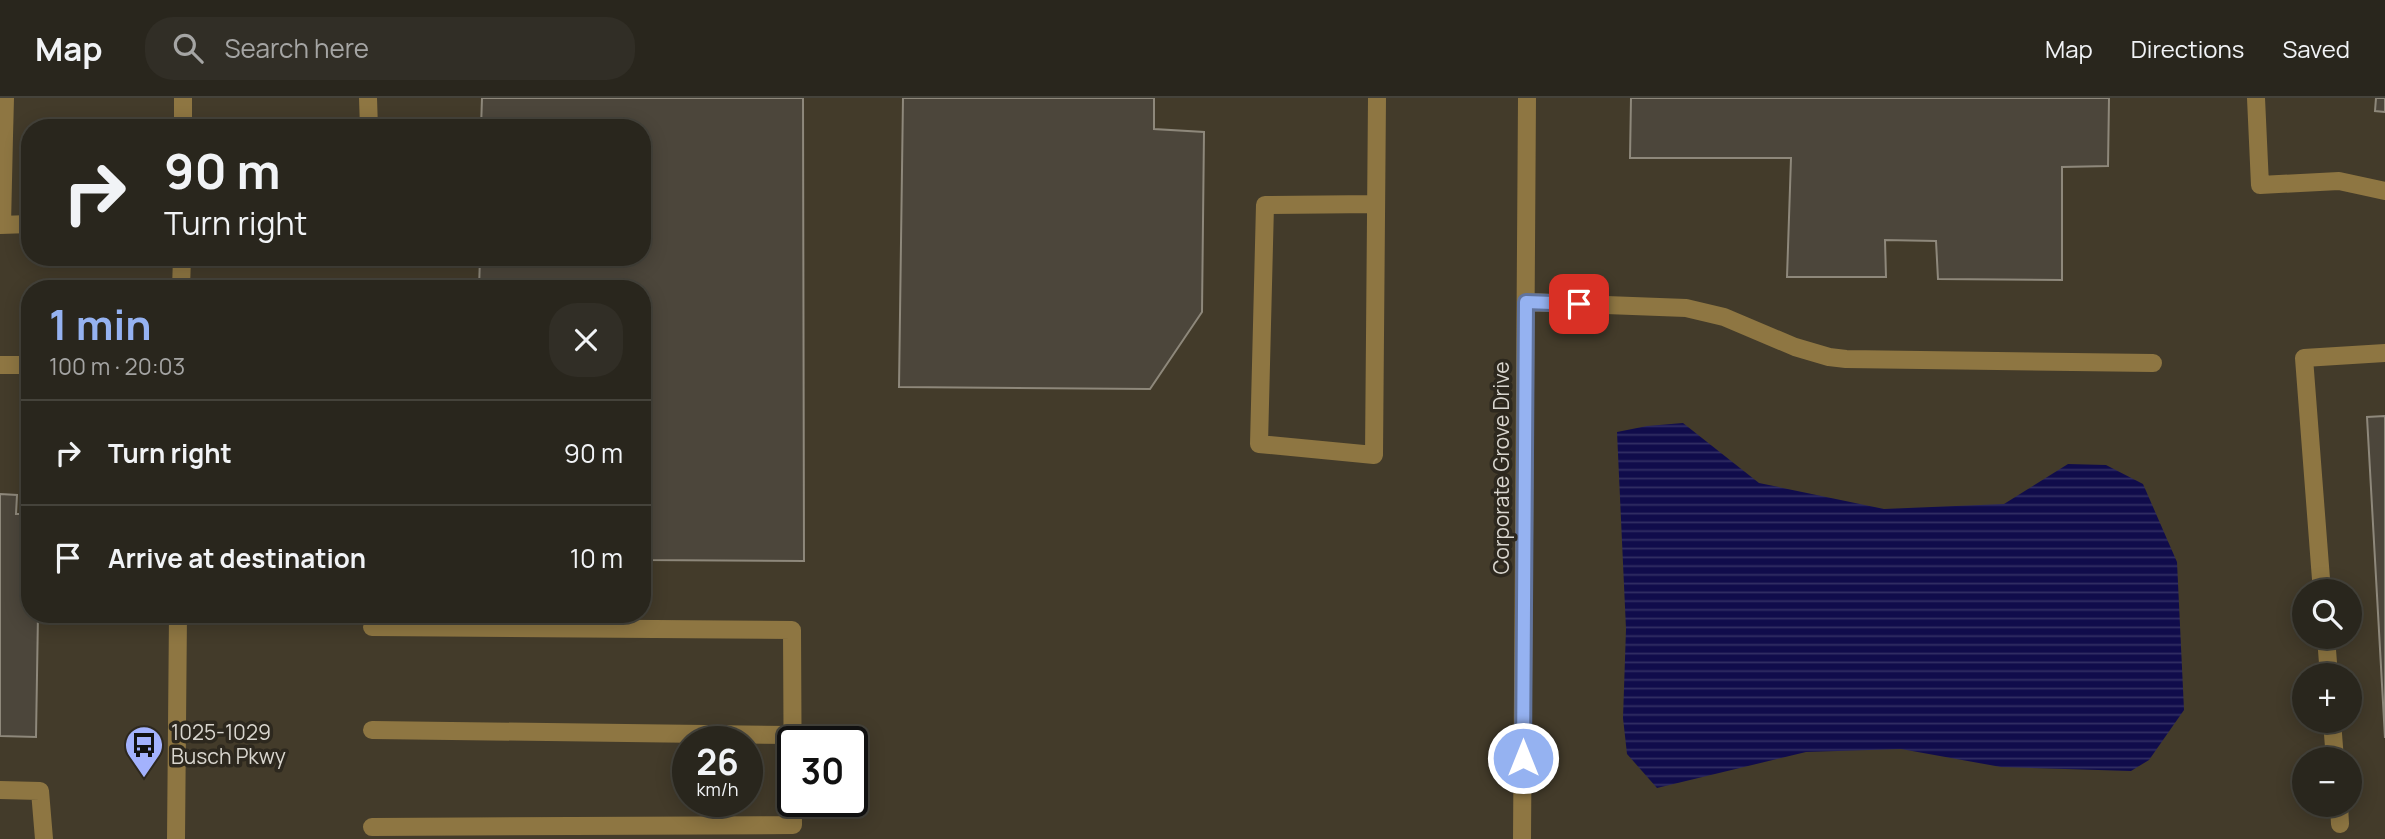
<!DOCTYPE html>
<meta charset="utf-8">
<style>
body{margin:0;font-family:Manrope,sans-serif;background:#312e26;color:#f1f3f6;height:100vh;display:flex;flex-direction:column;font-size:26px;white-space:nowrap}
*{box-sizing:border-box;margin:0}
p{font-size:23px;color:#a5a5a4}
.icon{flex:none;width:38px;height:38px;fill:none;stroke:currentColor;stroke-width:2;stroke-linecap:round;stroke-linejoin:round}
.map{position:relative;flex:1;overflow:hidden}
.drawer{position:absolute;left:21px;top:182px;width:630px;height:343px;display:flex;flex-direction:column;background:#29261d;border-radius:28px;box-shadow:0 4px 18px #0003,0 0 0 2px #45433b}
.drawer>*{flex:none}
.guide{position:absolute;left:21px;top:21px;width:630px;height:147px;border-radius:28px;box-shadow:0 4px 18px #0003,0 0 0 2px #45433b;background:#29261d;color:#f1f3f6;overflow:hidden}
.tools{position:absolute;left:2292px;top:481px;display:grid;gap:14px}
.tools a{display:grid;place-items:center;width:70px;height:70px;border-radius:50%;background:#29261d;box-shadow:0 4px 18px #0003,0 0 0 2px #45433b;font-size:35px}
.speed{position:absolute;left:672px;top:628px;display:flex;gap:14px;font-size:35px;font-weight:700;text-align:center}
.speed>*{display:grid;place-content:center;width:91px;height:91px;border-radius:50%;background:#29261d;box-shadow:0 4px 18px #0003,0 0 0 2px #45433b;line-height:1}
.speed small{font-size:18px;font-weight:400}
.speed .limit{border:4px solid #111;border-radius:10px;background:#fff;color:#111}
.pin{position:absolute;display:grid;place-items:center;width:60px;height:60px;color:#fff;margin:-30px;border-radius:14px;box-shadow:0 4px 10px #0006}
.me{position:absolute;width:77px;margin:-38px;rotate:0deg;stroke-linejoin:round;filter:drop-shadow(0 0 5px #0008)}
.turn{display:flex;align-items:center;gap:24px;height:147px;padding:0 28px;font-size:32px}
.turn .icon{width:91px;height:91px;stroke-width:2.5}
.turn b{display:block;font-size:49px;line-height:60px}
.round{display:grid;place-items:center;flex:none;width:74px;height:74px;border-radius:28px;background:#312e26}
.head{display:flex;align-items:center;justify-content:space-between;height:119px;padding:0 28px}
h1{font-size:42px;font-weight:700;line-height:52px;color:#95b2f1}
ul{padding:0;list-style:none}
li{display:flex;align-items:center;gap:21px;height:105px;padding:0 28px;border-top:2px solid #45433b}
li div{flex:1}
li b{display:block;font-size:26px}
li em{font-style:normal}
header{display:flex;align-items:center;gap:42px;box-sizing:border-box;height:98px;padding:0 35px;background:#29261d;border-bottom:2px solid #45433b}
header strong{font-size:33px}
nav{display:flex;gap:38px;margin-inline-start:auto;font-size:24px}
.search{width:490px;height:63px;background:#312e26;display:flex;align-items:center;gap:18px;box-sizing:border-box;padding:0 24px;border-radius:28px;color:#a5a5a4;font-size:26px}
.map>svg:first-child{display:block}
.built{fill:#433b2a;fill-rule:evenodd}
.water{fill:url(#water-rules)}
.building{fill:#4c463b;stroke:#8e887b;stroke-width:2}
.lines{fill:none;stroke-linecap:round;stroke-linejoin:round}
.minor{stroke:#8e7642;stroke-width:18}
.route-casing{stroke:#61749d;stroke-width:18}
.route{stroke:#95b2f1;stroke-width:12}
.labels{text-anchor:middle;stroke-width:7;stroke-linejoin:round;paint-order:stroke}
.street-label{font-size:21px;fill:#d9d6cf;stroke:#2d281e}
.poi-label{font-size:21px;fill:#d9d6cf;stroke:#2d281e;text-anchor:start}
</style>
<header>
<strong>Map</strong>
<div class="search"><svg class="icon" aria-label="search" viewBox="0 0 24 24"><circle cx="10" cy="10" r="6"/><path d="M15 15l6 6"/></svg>Search here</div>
<nav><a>Map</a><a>Directions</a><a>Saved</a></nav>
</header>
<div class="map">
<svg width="2385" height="741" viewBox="0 0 2385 741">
<defs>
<pattern id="water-rules" width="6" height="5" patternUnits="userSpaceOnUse" patternTransform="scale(1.75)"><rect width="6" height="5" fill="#100c4b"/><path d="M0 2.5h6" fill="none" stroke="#322f64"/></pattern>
</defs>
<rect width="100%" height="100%" fill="#373227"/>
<path class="built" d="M0,0H2385V741H0ZM30,30H642V159H30ZM30,191H642V516H30ZM2305,494H2350V539H2305ZM2305,578H2350V623H2305ZM688,644H747V704H688ZM793,644H852V704H793ZM2305,662H2350V707H2305Z"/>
<path class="water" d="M1683,325L1759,385L1884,411L2004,406L2068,366L2106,367L2143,386L2177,464L2184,612L2149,662L2131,673L2001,669L1901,651L1806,654L1657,690L1627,656L1623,620L1626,531L1617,334L1647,328Z"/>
<path class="building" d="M482,0H803L804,463L642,462V191H479L480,159H642V30H481Z
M903,0H1154V31L1204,34L1202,214L1150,291L899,289Z
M1631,0H2109L2108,68L2062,69V182L1938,181L1936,143L1885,142L1886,179H1787L1791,60H1630Z
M2376,0H2385V14L2375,13Z
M2385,318V640L2367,319Z
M0,396L17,397L16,416H30V516H38L36,639L0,638Z"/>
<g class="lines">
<path class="minor" d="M368,0L369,30
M2256,0L2260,87L2339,83L2385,93
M183,30V0
M0,38H4L5,0
M1376,106L1265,107L1259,346L1374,357L1377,0
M0,127L30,126
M2,127L4,38
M181,191L182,159
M1526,204L1686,210L1724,219L1795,249L1829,259L1846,261L2153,265
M0,267H30
M2322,494L2304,260L2385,255
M372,529L792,532L793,727L372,729
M2326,539L2329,578
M2332,623L2335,662
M372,632L792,637
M0,692L40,693L44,741
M2339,707L2340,726
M176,741L178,516
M1522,741L1527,0"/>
</g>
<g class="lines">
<defs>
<path id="route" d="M1523,660L1526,204L1579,206"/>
</defs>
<use href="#route" class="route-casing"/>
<use href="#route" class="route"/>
</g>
<defs>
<symbol id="bus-pin" viewBox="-11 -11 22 30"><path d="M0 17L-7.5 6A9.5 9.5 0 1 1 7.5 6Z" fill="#a3b2fd" stroke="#2d281e"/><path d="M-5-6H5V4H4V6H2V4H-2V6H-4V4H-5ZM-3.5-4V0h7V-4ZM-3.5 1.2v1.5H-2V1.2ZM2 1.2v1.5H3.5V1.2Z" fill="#111"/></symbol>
</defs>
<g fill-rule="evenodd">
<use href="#bus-pin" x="122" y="625" width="44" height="60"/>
</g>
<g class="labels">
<g class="street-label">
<text transform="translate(1502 370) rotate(-90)" y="7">Corporate Grove Drive</text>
</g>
<g class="poi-label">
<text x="171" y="642">1025-1029<tspan x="171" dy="24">Busch Pkwy</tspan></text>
</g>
</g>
</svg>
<div class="tools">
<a><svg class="icon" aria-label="search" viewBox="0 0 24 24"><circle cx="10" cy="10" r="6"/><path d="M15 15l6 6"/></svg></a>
<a>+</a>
<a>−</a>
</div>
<div class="speed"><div>26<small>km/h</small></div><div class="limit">30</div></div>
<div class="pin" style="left:1579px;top:206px;background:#d93025"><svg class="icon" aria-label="arrive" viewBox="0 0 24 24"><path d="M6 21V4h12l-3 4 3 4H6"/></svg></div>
<svg class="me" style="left:1523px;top:660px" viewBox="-20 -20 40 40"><circle r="17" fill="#95b2f1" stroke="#fff" stroke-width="3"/><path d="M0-11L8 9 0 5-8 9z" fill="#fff"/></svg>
<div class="guide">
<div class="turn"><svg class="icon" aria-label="right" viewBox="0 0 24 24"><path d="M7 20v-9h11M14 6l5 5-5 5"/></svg><div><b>90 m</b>Turn right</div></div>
</div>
<section class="drawer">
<div class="head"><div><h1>1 min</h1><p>100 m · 20:03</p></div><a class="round"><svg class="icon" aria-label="close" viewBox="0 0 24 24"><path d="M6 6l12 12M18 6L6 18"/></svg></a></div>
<ul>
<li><svg class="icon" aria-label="right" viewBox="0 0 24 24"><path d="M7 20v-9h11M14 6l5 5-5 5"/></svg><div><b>Turn right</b></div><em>90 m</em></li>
<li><svg class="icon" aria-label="arrive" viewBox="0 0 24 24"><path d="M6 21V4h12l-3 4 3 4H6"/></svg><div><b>Arrive at destination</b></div><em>10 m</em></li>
</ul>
</section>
</div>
